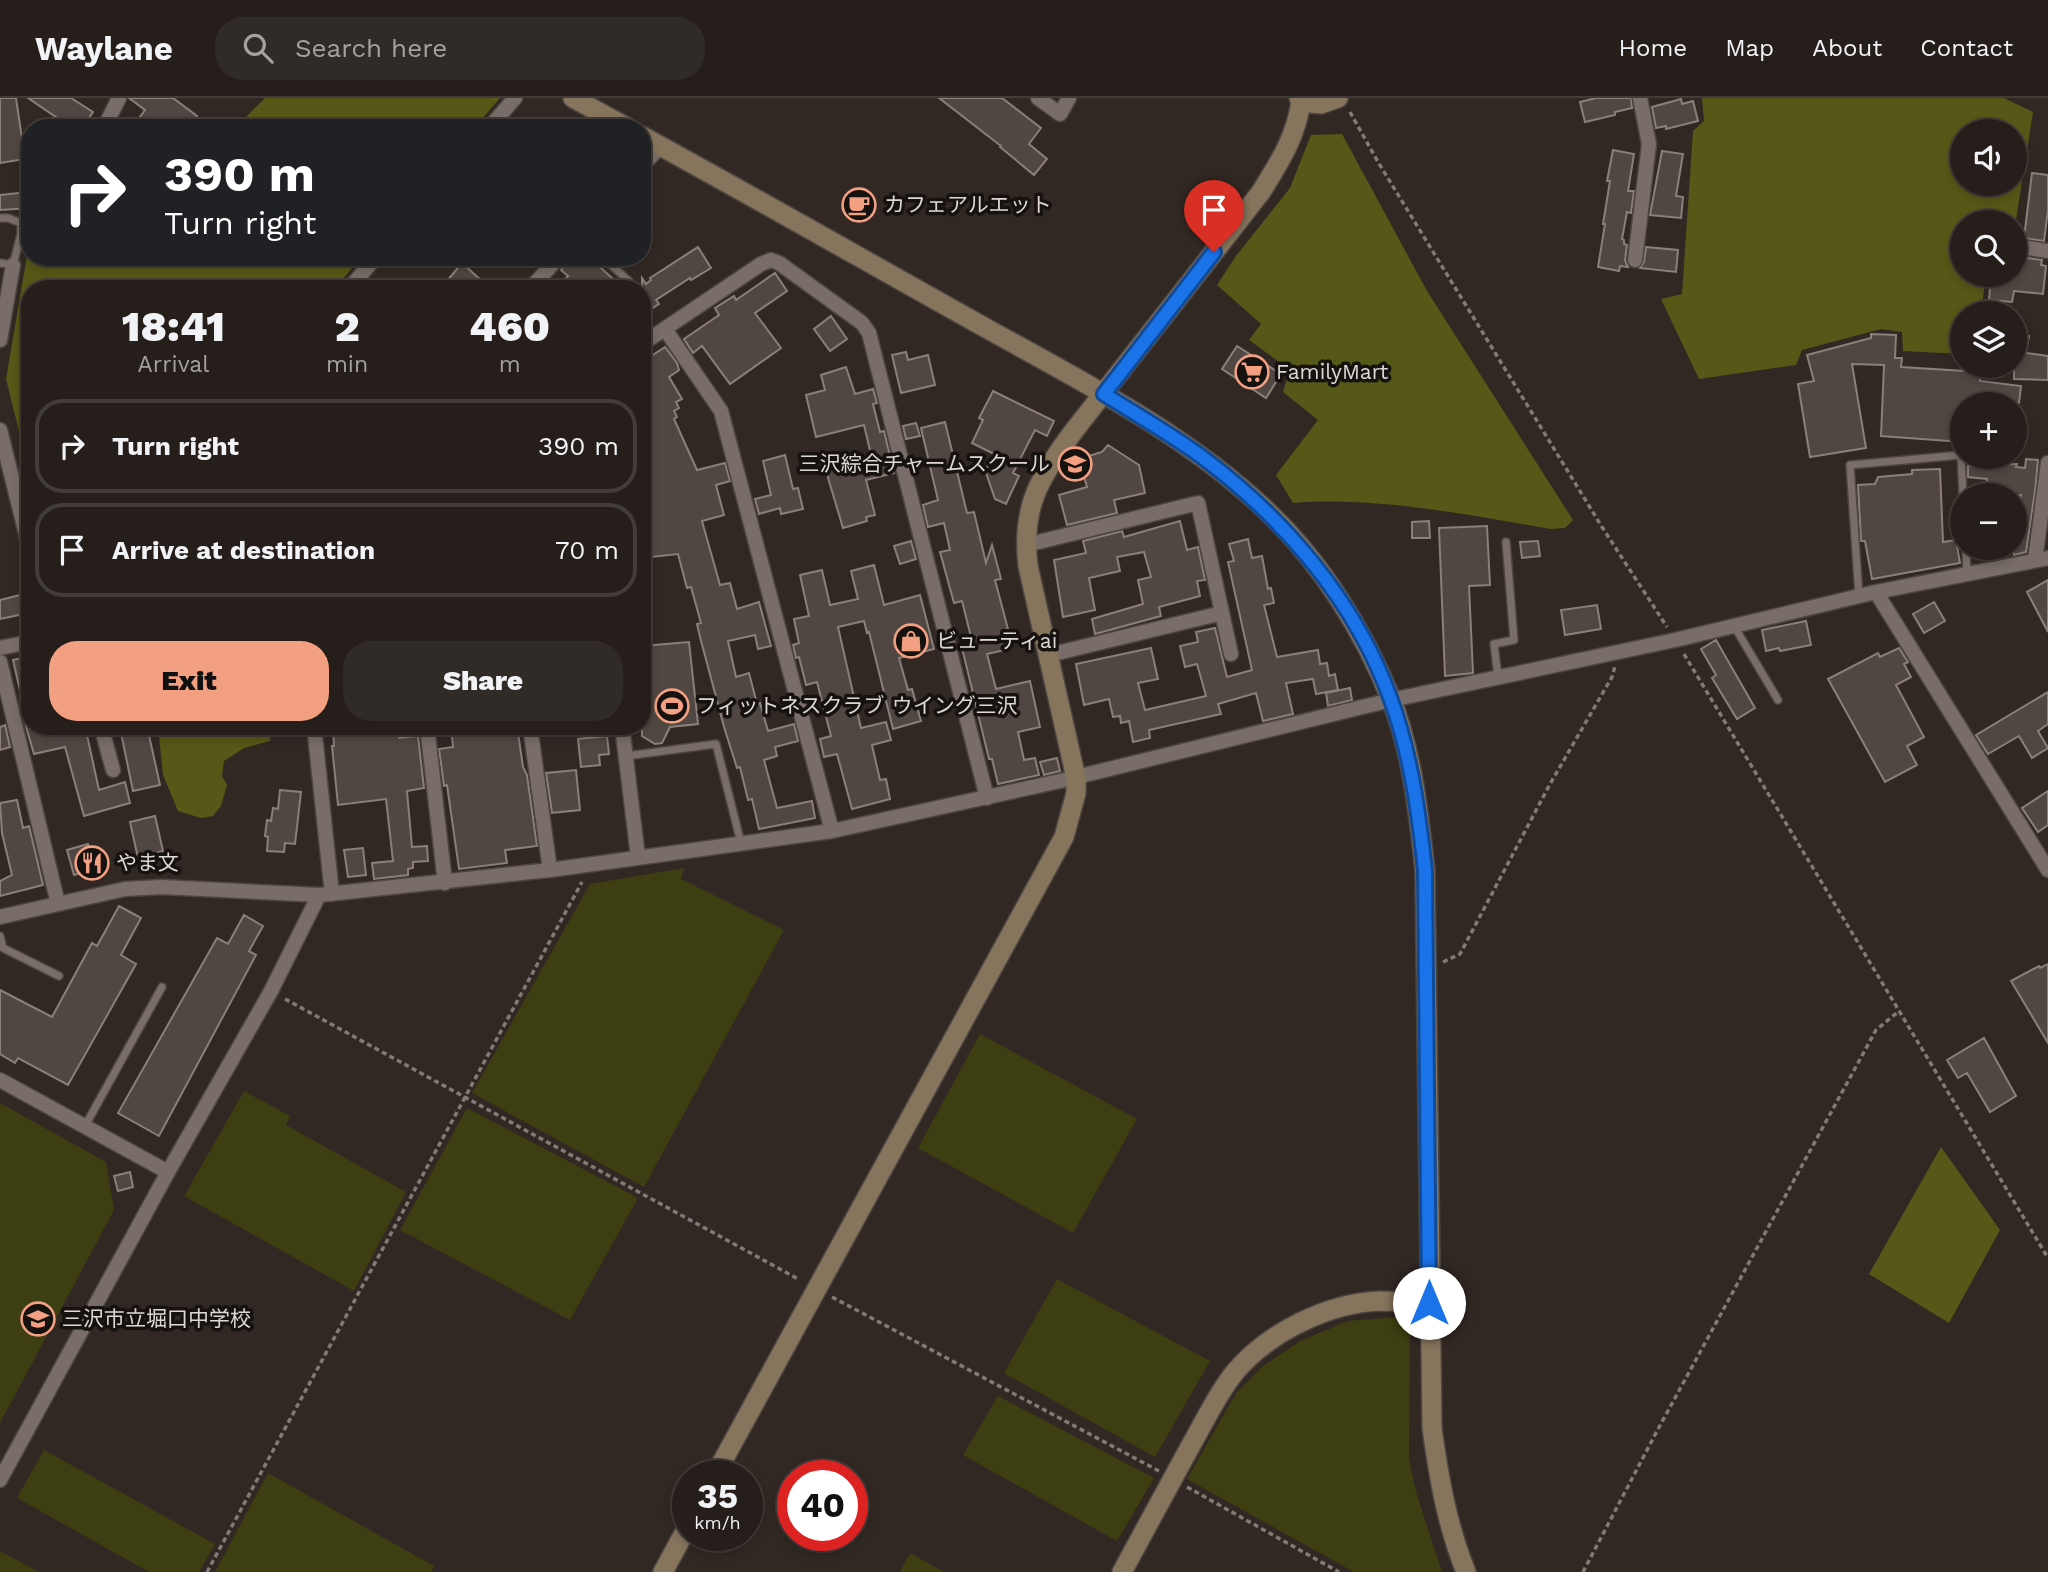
<!DOCTYPE html>
<meta charset="utf-8">
<style>
body{margin:0;font-family:"Work Sans","Noto Sans JP",sans-serif;background:#312b27;color:#f1f3f6;height:100vh;display:flex;flex-direction:column;font-size:26px;white-space:nowrap}
*{box-sizing:border-box;margin:0}
p{font-size:23px;color:#a3a2a2}
.icon{flex:none;width:38px;height:38px;fill:none;stroke:currentColor;stroke-width:2;stroke-linecap:round;stroke-linejoin:round}
.map{position:relative;flex:1;overflow:hidden}
.details{position:absolute;left:21px;top:182px;width:630px;height:455px;display:flex;flex-direction:column;background:#251e1a;border-radius:28px;box-shadow:0 4px 10px #0003,0 0 0 2px #423c39}
.details>*{flex:none}
.hud{position:absolute;left:21px;top:21px;width:630px;height:147px;border-radius:28px;box-shadow:0 4px 10px #0003,0 0 0 2px #423c39;background:#202124;color:#fff;overflow:hidden}
.buttons{position:absolute;left:1950px;top:21px;display:grid;gap:14px}
.buttons a{display:grid;place-items:center;width:77px;height:77px;border-radius:50%;background:#251e1a;box-shadow:0 4px 10px #0003,0 0 0 2px #423c39;font-size:35px}
.speed{position:absolute;left:672px;top:1362px;display:flex;gap:14px;font-size:35px;font-weight:700;text-align:center}
.speed>*{display:grid;place-content:center;width:91px;height:91px;border-radius:50%;background:#251e1a;box-shadow:0 4px 10px #0003,0 0 0 2px #423c39;line-height:1}
.speed small{font-size:18px;font-weight:400}
.speed .limit{border:10px solid #d22;background:#fff;color:#111}
.pin{position:absolute;display:grid;place-items:center;width:60px;height:60px;color:#fff;margin:-72px -30px;border-radius:50% 50% 50% 0;rotate:-45deg;box-shadow:0 0 7px #0007}
.pin .icon{rotate:45deg}
.me{position:absolute;width:77px;margin:-38px;rotate:0deg;stroke-linejoin:round;filter:drop-shadow(0 0 5px #0008)}
.turn{display:flex;align-items:center;gap:24px;height:147px;padding:0 28px;font-size:32px}
.turn .icon{width:91px;height:91px;stroke-width:2.5}
.turn b{display:block;font-size:49px;line-height:60px}
.eta{display:flex;justify-content:space-evenly;align-items:center;height:119px;text-align:center}
.eta b{font-size:42px;font-weight:800;line-height:49px}
.action{display:flex;gap:14px;margin-top:auto;padding:14px 28px}
.action a{flex:1;height:80px;border-radius:28px;background:#f39f82;color:#111;font-size:28px;font-weight:800;line-height:80px;text-align:center}
.action a+a{background:#312b27;color:#f1f3f6}
ul{padding:0;list-style:none}
li{display:flex;align-items:center;gap:21px;height:94px;margin:0 14px 10px;padding:0 14px;border:4px solid #423c39;border-radius:28px}
li div{flex:1}
li b{display:block;font-size:26px}
li em{font-style:normal}
header{display:flex;align-items:center;gap:42px;box-sizing:border-box;height:98px;padding:0 35px;background:#251e1a;border-bottom:2px solid #423c39}
header strong{font-size:33px}
nav{display:flex;gap:38px;margin-inline-start:auto;font-size:24px}
.search{width:490px;height:63px;background:#312b27;display:flex;align-items:center;gap:18px;box-sizing:border-box;padding:0 24px;border-radius:28px;color:#a3a2a2;font-size:26px}
.map>svg:first-child{display:block}
.green{fill:#3d3e11}
.forest{fill:#565817;fill-rule:evenodd}
.building{fill:#514742;stroke:#8a7f79;stroke-width:2}
.lines{fill:none;stroke-linecap:round;stroke-linejoin:round}
.lane-casing{stroke:#4c4540;stroke-width:10}
.street-casing{stroke:#4c4540;stroke-width:17}
.secondary-casing{stroke:#4c4540;stroke-width:22}
.path{stroke:#817a76;stroke-width:3.5;stroke-dasharray:5 3.5;stroke-linecap:butt}
.lane{stroke:#786d68;stroke-width:7}
.street{stroke:#786d68;stroke-width:14}
.secondary{stroke:#86745c;stroke-width:19}
.route-casing{stroke:#114b97;stroke-width:18}
.route{stroke:#1a73e8;stroke-width:12}
.labels{text-anchor:middle;stroke-width:7;stroke-linejoin:round;paint-order:stroke}
.poi-label{font-size:21px;fill:#ded8d5;stroke:#161210;text-anchor:start}
</style>
<header>
<strong>Waylane</strong>
<div class="search"><svg class="icon" aria-label="search" viewBox="0 0 24 24"><circle cx="10" cy="10" r="6"/><path d="M15 15l6 6"/></svg>Search here</div>
<nav><a>Home</a><a>Map</a><a>About</a><a>Contact</a></nav>
</header>
<div class="map">
<svg width="2048" height="1474" viewBox="0 0 2048 1474">
<rect width="100%" height="100%" fill="#312823"/>
<path class="green" d="M684,770L681,781L784,832L644,1089L472,995L590,786Z
M980,936L1137,1021L1073,1135L918,1050Z
M244,993L290,1018L286,1027L406,1094L354,1193L184,1098Z
M0,1005L106,1064L114,1112L0,1325Z
M467,1010L638,1100L570,1222L400,1132Z
M1057,1181L1210,1263L1155,1359L1004,1275Z
M1394,1219L1410,1229L1409,1360L1416,1394L1442,1474H1354L1187,1381L1236,1295L1263,1268L1300,1243L1348,1223Z
M998,1298L1154,1380L1117,1443L963,1357Z
M44,1352L215,1446L199,1474H149L17,1400Z
M268,1375L434,1468L431,1474H215Z
M0,1453L39,1474H0Z
M910,1455L944,1474H900Z"/>
<path class="forest" d="M265,0H500L474,30H235Z
M1702,0H2004L2033,14L2014,134V124H1962V177H1986L1981,215H1962V256L1903,253L1902,234L1881,231L1802,252L1796,267L1699,281L1661,201L1682,196L1693,33L1704,23ZM2014,33V86H1962V33Z
M1342,36L1427,193L1573,422L1565,430L1551,431C1470,417 1375,398 1293,405L1276,377L1318,322L1283,294L1290,272L1249,242L1261,226L1217,187L1236,158L1290,90L1311,37Z
M30,140V159H362L334,191H30V369H28L6,281Z
M158,628H273L270,643L244,650L224,663L222,678L227,687L221,708L213,718L201,720L178,713L163,677Z
M1941,1049L2000,1132L1949,1225L1869,1176Z"/>
<path class="building" d="M0,0H16L25,61L0,65Z
M28,0H71L93,14L82,30H72Z
M129,0H173L197,18L188,30H132L145,12Z
M939,0H1002L1041,30L1029,46L1047,61L1034,77L1000,49L1001,48Z
M1596,0H1631L1632,10L1615,14V17L1585,24L1580,4Z
M1681,1L1682,6L1693,3L1698,23L1666,31V28L1656,30L1652,9Z
M1613,52L1634,56L1628,93H1634L1631,115L1627,114L1622,141L1624,142V146L1627,147L1625,162L1628,169L1620,168L1619,173L1598,169L1605,126H1603L1610,83H1607Z
M1662,53L1683,56L1676,98L1683,99L1681,120L1650,117Z
M2032,75L2048,77V112L2044,143L2024,140Z
M28,94L30,110L0,112V97Z
M698,149L711,170L691,182L690,180L656,202L659,206L642,217V180L646,186L651,182L650,180Z
M1646,149L1678,152L1676,174L1640,170L1644,164Z
M571,159H589L624,191H556L568,178L561,172Z
M2020,159L2042,162L2041,167L2046,168L2043,196L2014,193L2012,204L1989,202L1991,177H2014V165H2019Z
M462,165L482,183L475,191H440Z
M775,175L787,193L755,215L781,250L730,286L702,248L693,255L684,241L719,217L715,210L734,198L736,202Z
M831,218L847,241L830,253L814,231Z
M2014,235L2029,238L2026,255L2048,258V282L2014,281Z
M1871,236L1896,237L1895,260H1902L1901,269L1981,274L1980,283L2021,288L2019,305L1979,300V306H1962V344L1881,338L1884,267L1852,266L1866,350L1810,359L1798,286L1814,283L1807,257L1871,240Z
M1237,248L1281,276L1266,300L1222,271Z
M665,249L677,265L679,272L669,279L682,301L676,304L679,310L674,313L677,319L674,321L697,372L725,365L730,383L716,387L724,417L702,423L720,487L730,485L737,511L759,504L771,548L758,551L755,537L728,543L736,579L749,575L757,606L760,605L768,633L794,626L798,643L775,649L777,658L764,662L777,710L812,703L815,720L759,731L752,701L748,702L740,669L737,670L724,629L700,539L697,526L701,525L691,489L687,490L678,456L642,460V264Z
M906,254L908,262L928,257L935,287L901,295L892,257Z
M846,269L855,296L873,291L877,305L873,306L880,334L884,333L894,375L866,382L875,417L866,419L867,423L843,430L826,373L872,361L864,327L816,339L806,297L825,292L821,277Z
M993,293L1054,323L1047,338L1035,332L1013,375L1019,378L1006,406L995,401L985,372L994,356L972,345L983,322L979,320Z
M945,324L967,415L974,414L986,465L992,447L1001,481L995,482L1008,531L1005,532L1009,551L987,556L996,591L1030,583L1040,629L1018,634L1024,662L1035,660L1039,677L998,686L992,661H989L962,550L973,547L962,503L954,505L940,454L950,452L944,425L928,429L923,407L938,402L921,330Z
M916,325L920,338L906,341L903,328Z
M1108,347L1139,367L1145,395L1114,402L1117,415L1067,427L1059,397L1087,389L1079,361L1102,354Z
M785,357L793,391L798,390L803,411L781,416L780,410L759,416L755,401L771,397L763,363Z
M2026,361L2038,362L2035,393L2026,454L2014,457V431L2021,397H1985L1987,381L1968,379V368L2017,366L2016,369L2025,370Z
M1940,371L1943,444L1956,442L1960,465L1872,481L1865,443H1861L1858,387L1875,386L1878,379L1912,376V372Z
M1180,423L1187,452L1198,449L1205,482L1197,483L1200,498L1159,509L1161,518L1095,536L1092,521L1143,506L1138,482L1151,479L1144,454L1117,459L1120,473L1089,480L1095,512L1063,519L1054,462L1086,455L1083,443L1122,433L1124,439Z
M1429,423L1430,440H1412V424Z
M1487,428L1490,487L1469,488L1473,575L1445,578L1439,430Z
M1248,441L1252,460L1262,458L1268,491L1271,490L1274,505L1264,507L1277,559L1318,552L1320,566L1327,565L1329,578L1335,576L1338,592L1316,596L1313,581L1286,585L1293,616L1263,623L1256,595L1218,606L1221,616L1149,632L1150,640L1133,644L1129,623L1121,625L1120,618L1113,619L1109,601L1084,607L1076,566L1151,550L1158,581L1138,585L1145,612L1206,598L1197,566L1185,569L1180,548L1198,544L1196,534L1215,530L1227,579L1252,572L1228,464L1234,463L1229,446Z
M911,443L916,461L900,466L894,448Z
M1538,443L1540,458L1522,460L1520,444Z
M874,467L884,507L920,497L934,551L899,560L908,592L912,591L921,623L893,631L869,534L867,535L864,523L838,529L861,630L886,624L891,642L872,647L880,682L886,681L890,701L852,711L837,656L824,659L820,641L831,638L817,584L806,587L799,559L796,560L793,547L799,545L794,521L809,518L800,477L822,472L830,507L858,501L851,473Z
M2048,482V534L2027,494Z
M20,497L24,516L0,521V502Z
M1934,504L1945,523L1924,535L1913,516Z
M1597,507L1601,531L1565,537L1561,512Z
M1806,523L1811,547L1780,553L1779,550L1766,553L1762,532Z
M1716,542L1755,610L1737,621L1712,580L1716,577L1701,551Z
M689,544L698,626L670,629L662,645L655,646L642,638V548Z
M1899,550L1908,564L1904,566L1911,579L1896,587L1924,639L1907,648L1917,667L1885,684L1828,581L1878,555L1880,559Z
M30,558V610H24L13,562Z
M1350,590L1352,602L1328,608L1326,595Z
M2048,594V626L2038,633L2048,650L2032,660L2019,638L1988,656L1976,637Z
M30,620V628H85L99,692L125,684L130,705L84,718L65,649L34,656L24,622Z
M5,627L10,649L0,652V629Z
M147,628L160,687L133,693L121,635Z
M333,628H398L399,640L418,638L424,690L407,693L412,749L427,748L428,763L413,764V770L408,771V777L374,781L372,765L393,763L386,701L338,707L332,648H334Z
M451,628H517L523,669L527,677L537,748L505,752L507,765L459,771L447,687L444,688L439,651L453,649Z
M607,638L609,656L599,657L600,667L581,669L578,641Z
M1057,660L1060,673L1044,677L1040,664Z
M576,672L580,712L552,715L546,675Z
M280,692L301,694L295,746L285,745L284,754L267,753L268,739L265,738L267,722L271,723L273,710L278,711Z
M2048,693V727L2038,734L2022,710Z
M17,702L23,730L29,728L43,787L0,798V783L12,777L2,735L0,705Z
M155,718L163,753L138,760L130,724Z
M88,746L95,771L74,777L67,752Z
M363,750L366,777L348,779L344,752Z
M119,808L141,820L121,857L136,866L68,987L18,960L15,965L0,956V892L52,919L92,845L97,848Z
M244,817L263,828L249,853L256,857L159,1038L118,1015L217,840L228,846Z
M2048,866V945L2011,883L2039,868L2040,870Z
M1984,940L2016,998L1990,1014L1967,975L1958,980L1947,962Z
M130,1074L133,1089L118,1093L114,1078Z"/>
<g class="lines">
<defs>
<path id="lane" d="M0,120H8L21,125V136L13,167L0,165
M602,159L629,183
M1966,450L1967,476
M1859,498L1850,367L1961,357L1963,397
M1734,528L1778,602
M1498,579L1494,546L1514,542L1506,444
M626,658L716,646L741,745
M0,838L3,850L59,878
M85,1028L162,889"/>
<path id="street" d="M1038,0L1060,16L1069,0
M104,30L119,0
M489,30L515,0
M642,68L661,48
M2014,148L2048,153
M1635,162L1649,46L1640,0
M349,191L376,159
M530,191L559,159
M665,231L721,313L832,733
M0,242L13,167
M642,246L761,166L771,162L779,165L862,225L869,235L987,700
M0,332L30,452
M16,396L30,393
M1026,447L1198,405L1231,556
M2035,462L2048,365
M1876,494L2048,772
M0,550L30,544
M1049,557L1222,515
M0,564L58,806
M101,628L113,672
M317,628L315,637L332,796
M427,628L445,785
M530,628L550,772
M622,628L638,759
M0,819L125,791L162,789L319,797L550,772L832,733L1060,683L1391,602L1675,542L1876,494L2048,460
M0,982L168,1074
M0,1382L168,1074L271,893L319,797"/>
<path id="secondary" d="M573,0L628,30
M1301,4L1321,6L1338,0
M642,38C754,99 864,162 975,224C1077,281 1185,334 1270,416C1322,466 1364,534 1391,601C1412,654 1419,717 1425,773L1432,1330C1439,1380 1447,1427 1466,1474
M715,1377L1064,739L1076,695V680L1028,468C1021,410 1039,380 1073,334L1261,94C1280,63 1295,41 1301,4L1299,0
M663,1474L688,1428
M1122,1474C1145,1432 1168,1389 1191,1347C1205,1323 1217,1296 1235,1274C1269,1234 1328,1205 1380,1203C1396,1203 1413,1204 1429,1205"/>
</defs>
<use href="#lane" class="lane-casing"/>
<use href="#street" class="street-casing"/>
<use href="#secondary" class="secondary-casing"/>
<path class="path" d="M1350,14L1378,64L1602,429L1667,529
M1684,556L2048,1160
M1443,864L1460,856L1550,686L1612,579L1615,568
M285,901L800,1182
M832,1199L1159,1373
M1187,1389L1339,1474
M207,1474L582,784
M1583,1474L1657,1333L1876,932L1898,914"/>
<use href="#lane" class="lane"/>
<use href="#street" class="street"/>
<use href="#secondary" class="secondary"/>
</g>
<g class="lines">
<defs>
<path id="route" d="M1214,154L1104,296C1137,317 1171,336 1202,359C1285,421 1356,504 1391,602C1411,657 1419,716 1425,773L1429,1205"/>
</defs>
<use href="#route" class="route-casing"/>
<use href="#route" class="route"/>
</g>
<defs>
<symbol id="cafe-ring" viewBox="-11 -11 22 22"><circle r="9.5" fill="#161210" stroke="#f39f82" stroke-width="1.5"/><path d="M-5.5-4.5H6V0H3Q3 3.5 0 3.5H-2.5Q-5.5 3.5-5.5 0ZM3-3.2v2h1.7v-2ZM-6 4.5H4V6H-6Z" fill="#f39f82"/></symbol>
<symbol id="supermarket-ring" viewBox="-11 -11 22 22"><circle r="9.5" fill="#161210" stroke="#f39f82" stroke-width="1.5"/><path d="M-6-5.5h2.5l.6 2H6L4.5 2H-2.5L-4.4-4H-6ZM-1.5 3.2a1.3 1.3 0 1 0 .1 0ZM3 3.2a1.3 1.3 0 1 0 .1 0Z" fill="#f39f82"/></symbol>
<symbol id="school-ring" viewBox="-11 -11 22 22"><circle r="9.5" fill="#161210" stroke="#f39f82" stroke-width="1.5"/><path d="M0-5L7-2L0 1L-7-2ZM-4 1L0 2.5L4 1V4Q0 6-4 4Z" fill="#f39f82"/></symbol>
<symbol id="shop-ring" viewBox="-11 -11 22 22"><circle r="9.5" fill="#161210" stroke="#f39f82" stroke-width="1.5"/><path d="M-5-2.5h2.3a2.7 3.5 0 0 1 5.4 0H5L5.5 6h-11ZM-1.5-2.5h3a1.5 2.3 0 0 0-3 0Z" fill="#f39f82"/></symbol>
<symbol id="stadium-ring" viewBox="-11 -11 22 22"><circle r="9.5" fill="#161210" stroke="#f39f82" stroke-width="1.5"/><path d="M0-5a6.5 5 0 1 0 0 10a6.5 5 0 1 0 0-10ZM-3.5-1.8h7v3.6h-7Z" fill="#f39f82"/></symbol>
<symbol id="restaurant-ring" viewBox="-11 -11 22 22"><circle r="9.5" fill="#161210" stroke="#f39f82" stroke-width="1.5"/><path d="M-5-6h1v4h1v-4h1v4h1v-4h1v5L-1.5 .5V6h-2V.5L-5-1ZM5-6V6H3V1.5H1.5Q1.5-4 5-6Z" fill="#f39f82"/></symbol>
</defs>
<g fill-rule="evenodd">
<use href="#cafe-ring" x="840" y="88" width="38" height="38"/>
<use href="#supermarket-ring" x="1233" y="255" width="38" height="38"/>
<use href="#school-ring" x="1056" y="347" width="38" height="38"/>
<use href="#shop-ring" x="892" y="524" width="38" height="38"/>
<use href="#stadium-ring" x="653" y="589" width="38" height="38"/>
<use href="#restaurant-ring" x="73" y="746" width="38" height="38"/>
<use href="#school-ring" x="19" y="1202" width="38" height="38"/>
</g>
<g class="labels">
<g class="poi-label">
<text x="884" y="114">カフェアルエット</text>
<text x="1276" y="281">FamilyMart</text>
<text x="1050" y="373" text-anchor="end">三沢綜合チャームスクール</text>
<text x="936" y="550">ビューティai</text>
<text x="696" y="615">フィットネスクラブ ウイング三沢</text>
<text x="116" y="772">やま文</text>
<text x="62" y="1228">三沢市立堀口中学校</text>
</g>
</g>
</svg>
<div class="buttons">
<a><svg class="icon" aria-label="sound" viewBox="0 0 24 24"><path d="M4 9h4l5-4v14l-5-4H4zM17 9q2 3 0 6"/></svg></a>
<a><svg class="icon" aria-label="search" viewBox="0 0 24 24"><circle cx="10" cy="10" r="6"/><path d="M15 15l6 6"/></svg></a>
<a><svg class="icon" aria-label="layers" viewBox="0 0 24 24"><path d="M12 4l9 5-9 5-9-5zM3 14l9 5 9-5"/></svg></a>
<a>+</a>
<a>−</a>
</div>
<div class="speed"><div>35<small>km/h</small></div><div class="limit">40</div></div>
<div class="pin" style="left:1214px;top:154px;background:#d93025"><svg class="icon" aria-label="arrive" viewBox="0 0 24 24"><path d="M6 21V4h12l-3 4 3 4H6"/></svg></div>
<svg class="me" style="left:1429px;top:1205px" viewBox="-20 -20 40 40"><circle r="19" fill="#fff"/><path d="M0-13L10 11 0 6-10 11z" fill="#1a73e8"/></svg>
<div class="hud">
<div class="turn"><svg class="icon" aria-label="right" viewBox="0 0 24 24"><path d="M7 20v-9h11M14 6l5 5-5 5"/></svg><div><b>390 m</b>Turn right</div></div>
</div>
<section class="details">
<div class="eta">
<div><b>18:41</b><p>Arrival</p></div>
<div><b>2</b><p>min</p></div>
<div><b>460</b><p>m</p></div>
</div>
<ul>
<li><svg class="icon" aria-label="right" viewBox="0 0 24 24"><path d="M7 20v-9h11M14 6l5 5-5 5"/></svg><div><b>Turn right</b></div><em>390 m</em></li>
<li><svg class="icon" aria-label="arrive" viewBox="0 0 24 24"><path d="M6 21V4h12l-3 4 3 4H6"/></svg><div><b>Arrive at destination</b></div><em>70 m</em></li>
</ul>
<div class="action"><a>Exit</a><a>Share</a></div>
</section>
</div>
